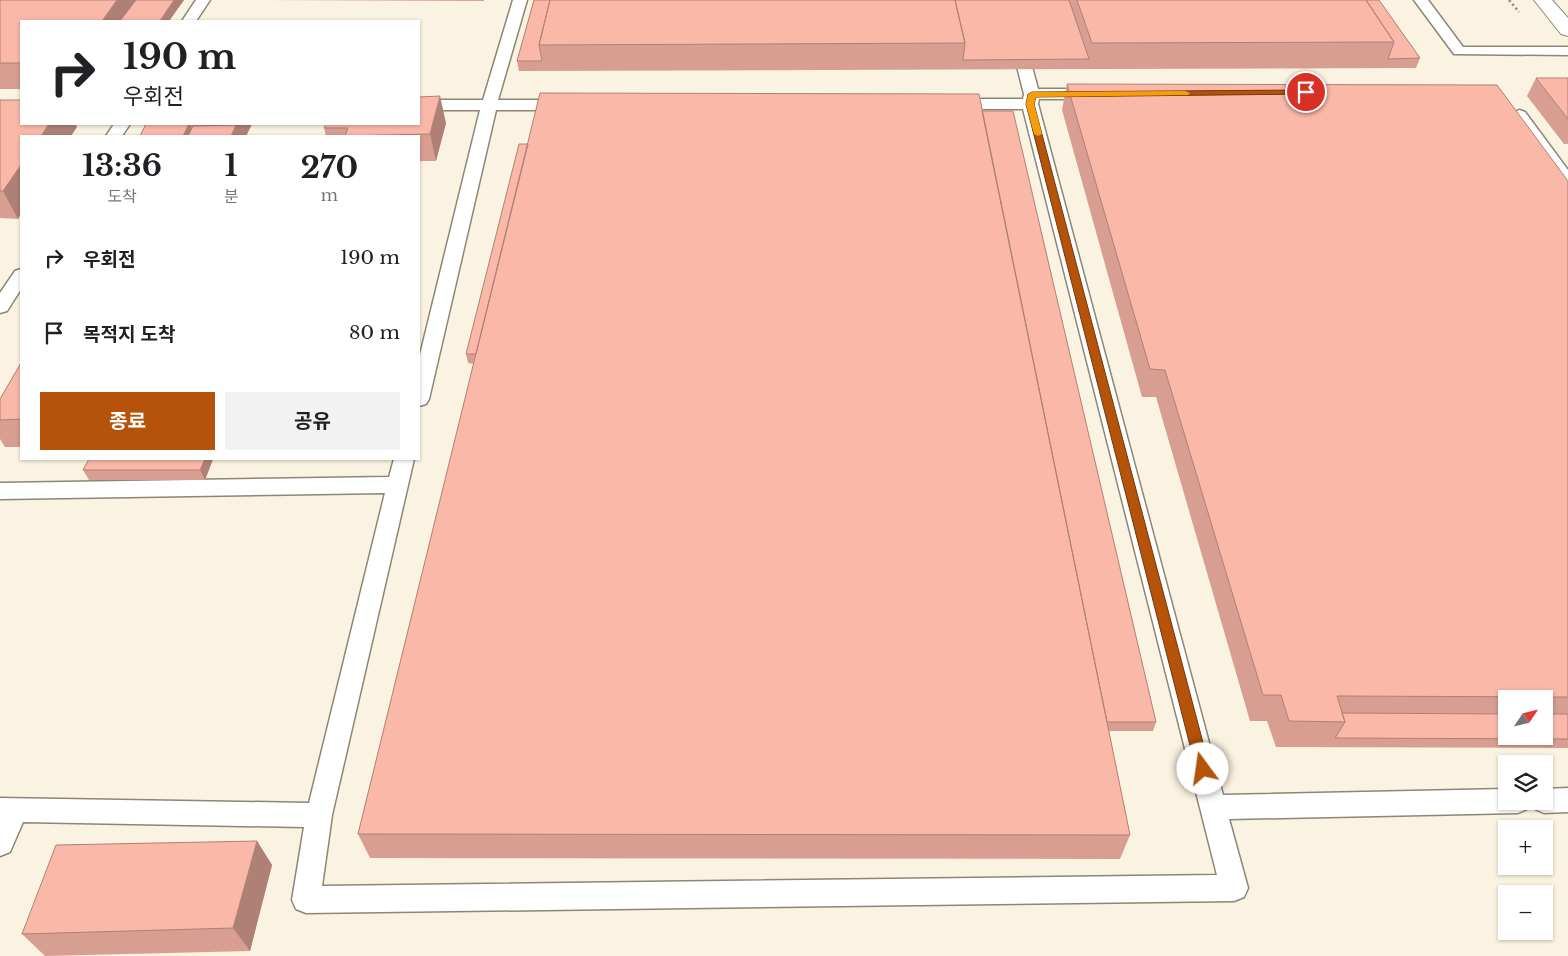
<!DOCTYPE html>
<html lang="ko">
<meta charset="utf-8">
<style>
body{margin:0;font-family:"Libre Baskerville","Noto Sans KR",serif;background:#f2f2f2;color:#202124;height:100vh;display:flex;flex-direction:column;font-size:19px;white-space:nowrap}
*{box-sizing:border-box;margin:0}
p{font-size:16px;color:#757577}
.icon{flex:none;width:28px;height:28px;fill:none;stroke:currentColor;stroke-width:2;stroke-linecap:round;stroke-linejoin:round}
.map{position:relative;flex:1;overflow:hidden}
.side{position:absolute;left:20px;top:135px;width:400px;height:325px;display:flex;flex-direction:column;background:#fff;border-radius:0px;box-shadow:0 1px 4px #0004}
.side>*{flex:none}
.banner{position:absolute;left:20px;top:20px;width:400px;height:105px;border-radius:0px;box-shadow:0 1px 4px #0004;background:#fff;color:#202124;overflow:hidden}
.needle{width:32px;rotate:55deg}
.fabs{position:absolute;left:1498px;top:690px;display:grid;gap:10px}
.fabs a{display:grid;place-items:center;width:55px;height:55px;border-radius:0px;background:#fff;box-shadow:0 1px 4px #0004;font-size:25px}
.pin{position:absolute;display:grid;place-items:center;width:42px;height:42px;color:#fff;margin:-21px;border:2px solid #fff;border-radius:50%;box-shadow:0 1px 5px #0007}
.me{position:absolute;width:55px;margin:-28px;rotate:346deg;stroke-linejoin:round;filter:drop-shadow(0 0 4px #0008)}
.turn{display:flex;align-items:center;gap:18px;height:105px;padding:0 20px;font-size:22px}
.turn .icon{width:65px;height:65px;stroke-width:2.5}
.turn b{display:block;font-size:35px;line-height:42px}
.eta{display:flex;justify-content:space-evenly;align-items:center;height:85px;text-align:center}
.eta b{font-size:30px;font-weight:700;line-height:35px}
.action{display:flex;gap:10px;margin-top:auto;padding:10px 20px}
.action a{flex:1;height:58px;border-radius:0px;background:#b45309;color:#fff;font-size:20px;font-weight:700;line-height:58px;text-align:center}
.action a+a{background:#f2f2f2;color:#202124}
ul{padding:0;list-style:none}
li{display:flex;align-items:center;gap:15px;height:75px;padding:0 20px}
li div{flex:1}
li b{display:block;font-size:19px}
li em{font-style:normal}
.map>svg:first-child{display:block}
.lines{fill:none;stroke-linecap:round;stroke-linejoin:round}
.service-casing{stroke:#8d8675;stroke-width:3}
.tertiary-casing{stroke:#8d8675;stroke-width:2}
.path{stroke:#979285;stroke-width:2.5;stroke-dasharray:2.5 2.5;stroke-linecap:butt}
.service{fill:#fff;fill-rule:evenodd}
.tertiary{fill:#fff;fill-rule:evenodd}
.wall{fill:#d79e91;fill-rule:evenodd}
.shaded-wall{fill:#af8176}
.building{fill:#fab8a9;stroke:#af8176}
.route{fill:#b45309;stroke:#753606}
.slow{fill:#f59e0b}
</style>
<div class="map">
<svg width="1568" height="956" viewBox="0 0 1568 956">
<rect width="100%" height="100%" fill="#fbf3e1"/>
<g class="lines">
<defs>
<path id="service" d="M196,0H210L196,21H182Z
M513,0H527L498,100H565L573,105L565,110H496L429,399L426,404L419,406V359L480,110H419V100H483Z
M1000,0H1014L1038,89H1093L1101,94L1093,99H1039L1038,104L1223,795L1506,789V801H1544V789L1568,788V812L1544,813L1535,809L1531,801L1527,809L1518,813L1229,819L1248,888L1244,897L1234,901L306,913L296,909L292,900L304,827L23,822L10,852L0,856V798L309,803L385,493L0,499V483L389,477L394,459H414L332,815L322,886L1217,875L1023,109H953L945,104L953,99H1023L1024,94Z
M1414,0H1428L1463,47H1568V55L1454,54Z
M1519,110L1525,112L1568,170V186L1562,185L1511,115Z
M114,124H130L122,136H106Z
M21,269V289L7,311L0,313V293L15,271Z"/>
<path id="tertiary" d="M1534,0H1552L1568,18V36L1561,34Z"/>
</defs>
<use href="#service" class="service-casing"/>
<use href="#tertiary" class="tertiary-casing"/>
<path class="path" d="M1509,0L1519,12"/>
<use href="#service" class="service"/>
<use href="#tertiary" class="tertiary"/>
</g>
<path class="wall" d="M0,0H184L169,21H21V89H0Z
M263,0H484V1Z
M534,0H1379L1420,58L1416,68L519,71L517,61Z
M1536,78H1568V144H1564L1527,96Z
M1067,84L1568,181V748L1276,747L1267,721H1250L1156,397H1142L1062,110ZM1506,699H1544V736H1506Z
M0,100L77,127L21,136V213L18,219L0,218Z
M982,111L1156,722L1153,731H1109L1130,835L1120,859L370,858L358,834L474,364L468,363L466,354L528,144Z
M446,123L436,161H419V136H326L324,128Z
M146,124H252L246,136H140Z
M21,363V447H5L0,439V399Z
M89,459H213L205,480H89L83,470Z
M257,841L272,865L250,951L45,956L22,934Z"/>
<path class="shaded-wall" d="M117,0H146L131,21H102Z
M174,0H184L169,21H160Z
M440,96L446,123L436,161L430,134Z
M49,124H76L77,127L71,136H41Z
M189,124H190L194,136H183Z
M233,124H252L246,136H231L235,128Z
M21,165V213L18,219L3,191Z
M205,459H213L205,480L200,470Z
M257,841L272,865L250,951L233,928Z"/>
<path class="building" d="M0,0H117L102,21H21V63H0Z
M136,0H174L160,21H120Z
M534,0H550L539,45L542,61H517Z
M550,0H955L965,43L539,45Z
M955,0H1069L1089,59L963,60L965,43Z
M1077,0H1366L1394,42L1092,43Z
M1366,0H1379L1420,58L1388,59L1394,42Z
M1536,78H1568V119Z
M1067,84L1497,85L1568,181V697L1337,696L1345,722L1289,721L1281,695H1263L1165,370L1150,369Z
M540,93L979,94L1130,835L358,834Z
M440,96L430,134L345,136L348,128H324L326,124H419V97Z
M0,100H21V124H49L41,136H21V165L3,191H0Z
M982,111H1013L1156,722H1107Z
M146,124H189L183,136H140Z
M236,125L231,136H188L193,126Z
M519,144H528L476,354H466Z
M21,363V419L0,420V399Z
M89,459H205L200,470H83Z
M1342,713L1506,714V736H1544V714H1568V739L1335,738L1345,722Z
M257,841L233,928L22,934L56,845Z"/>
<path class="route" d="M1306,90L1308,91V94L1036,97L1034,104L1210,769L1208,773L1203,775L1198,773L1196,769L1026,104L1028,94L1032,92Z"/>
<path class="slow" d="M1185,91L1190,93L1188,95L1036,97L1034,104L1042,134L1038,136L1034,134L1026,104L1028,94L1032,92Z"/>
</svg>
<div class="fabs">
<a><svg class="needle" viewBox="-14 -14 28 28"><path d="M0-13l5 13h-10z" fill="#e53935"/><path d="M0 13l5-13h-10z" fill="#757577"/></svg></a>
<a><svg class="icon" aria-label="layers" viewBox="0 0 24 24"><path d="M12 4l9 5-9 5-9-5zM3 14l9 5 9-5"/></svg></a>
<a>+</a>
<a>−</a>
</div>
<div class="pin" style="left:1306px;top:92px;background:#d93025"><svg class="icon" aria-label="arrive" viewBox="0 0 24 24"><path d="M6 21V4h12l-3 4 3 4H6"/></svg></div>
<svg class="me" style="left:1203px;top:769px" viewBox="-20 -20 40 40"><circle r="19" fill="#fff"/><path d="M0-13L10 11 0 6-10 11z" fill="#b45309"/></svg>
<div class="banner">
<div class="turn"><svg class="icon" aria-label="right" viewBox="0 0 24 24"><path d="M7 20v-9h11M14 6l5 5-5 5"/></svg><div><b>190 m</b>우회전</div></div>
</div>
<section class="side">
<div class="eta">
<div><b>13:36</b><p>도착</p></div>
<div><b>1</b><p>분</p></div>
<div><b>270</b><p>m</p></div>
</div>
<ul>
<li><svg class="icon" aria-label="right" viewBox="0 0 24 24"><path d="M7 20v-9h11M14 6l5 5-5 5"/></svg><div><b>우회전</b></div><em>190 m</em></li>
<li><svg class="icon" aria-label="arrive" viewBox="0 0 24 24"><path d="M6 21V4h12l-3 4 3 4H6"/></svg><div><b>목적지 도착</b></div><em>80 m</em></li>
</ul>
<div class="action"><a>종료</a><a>공유</a></div>
</section>
</div>
